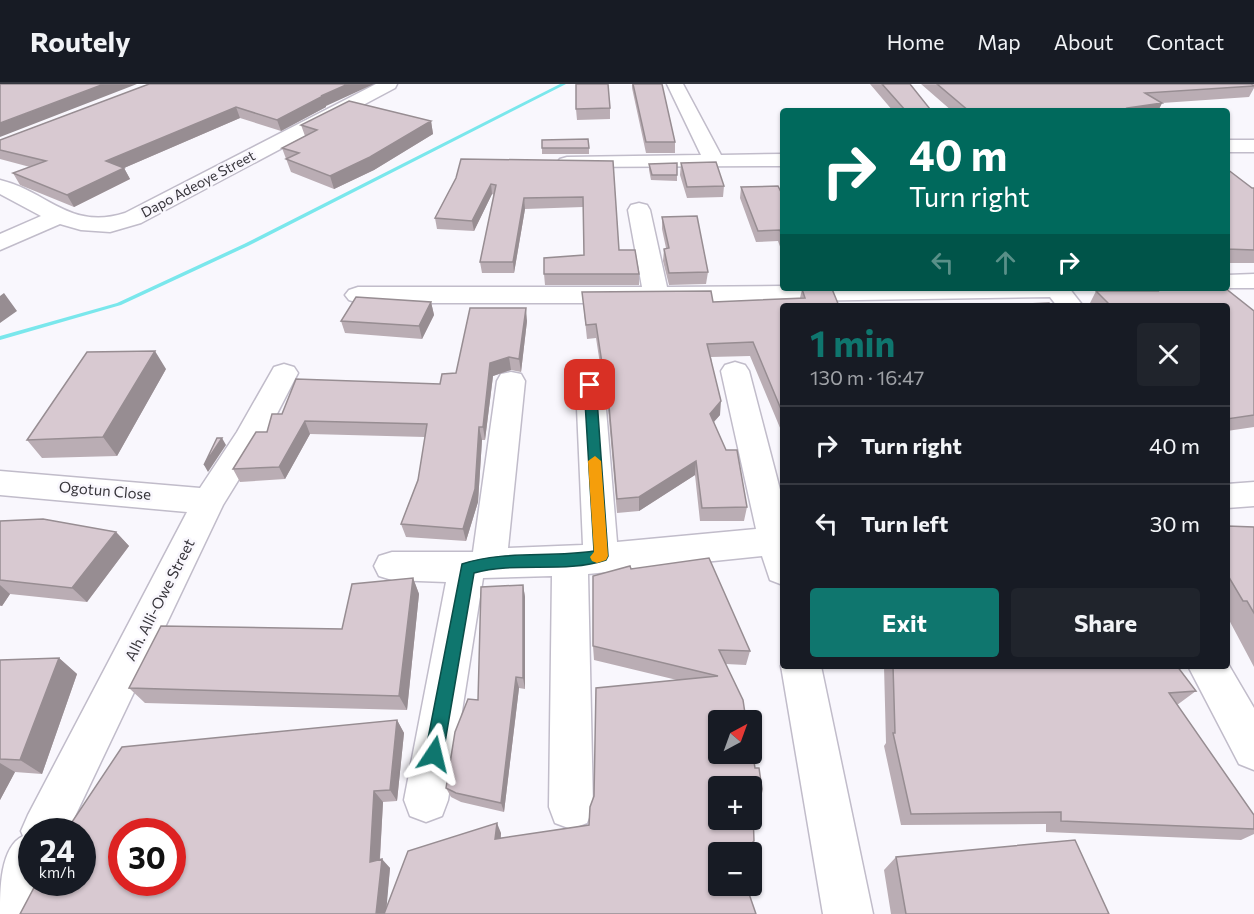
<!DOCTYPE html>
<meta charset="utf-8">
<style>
body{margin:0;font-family:Commissioner,sans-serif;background:#20242c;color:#f1f3f6;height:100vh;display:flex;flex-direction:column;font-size:22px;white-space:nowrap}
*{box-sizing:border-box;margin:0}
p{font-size:20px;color:#9ea1a6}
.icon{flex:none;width:33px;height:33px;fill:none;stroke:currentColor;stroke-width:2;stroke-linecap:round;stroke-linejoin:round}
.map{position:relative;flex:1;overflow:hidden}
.drawer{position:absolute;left:780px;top:219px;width:450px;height:366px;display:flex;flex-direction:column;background:#171b24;border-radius:6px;box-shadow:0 2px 4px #0004}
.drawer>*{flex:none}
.hud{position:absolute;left:780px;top:24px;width:450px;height:183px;border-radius:6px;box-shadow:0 2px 4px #0004;background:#00695c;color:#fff;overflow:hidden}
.needle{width:39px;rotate:41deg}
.buttons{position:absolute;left:708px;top:626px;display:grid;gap:12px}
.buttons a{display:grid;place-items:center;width:54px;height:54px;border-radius:6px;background:#171b24;box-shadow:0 2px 4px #0004;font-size:30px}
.speed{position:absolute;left:18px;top:734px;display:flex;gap:12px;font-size:30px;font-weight:700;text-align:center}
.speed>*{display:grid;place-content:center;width:78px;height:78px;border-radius:50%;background:#171b24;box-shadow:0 2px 4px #0004;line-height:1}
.speed small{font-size:15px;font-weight:400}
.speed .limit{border:9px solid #d22;background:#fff;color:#111}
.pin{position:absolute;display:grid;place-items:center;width:51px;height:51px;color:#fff;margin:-26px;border-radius:12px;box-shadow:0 3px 9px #0006}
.me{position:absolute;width:66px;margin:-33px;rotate:10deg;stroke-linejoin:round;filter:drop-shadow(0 0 4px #0008)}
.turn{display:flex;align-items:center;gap:21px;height:126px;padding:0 30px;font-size:27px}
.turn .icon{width:78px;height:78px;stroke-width:2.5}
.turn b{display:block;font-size:42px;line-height:51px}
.lanes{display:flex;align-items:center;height:57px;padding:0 30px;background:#0003;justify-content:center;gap:30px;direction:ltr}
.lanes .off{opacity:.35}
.round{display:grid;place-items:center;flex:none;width:63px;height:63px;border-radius:6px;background:#20242c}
.overview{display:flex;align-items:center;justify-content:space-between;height:102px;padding:0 30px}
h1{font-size:36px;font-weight:700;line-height:45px;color:#0f766e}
.button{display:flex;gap:12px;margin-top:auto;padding:12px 30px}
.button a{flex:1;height:69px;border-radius:6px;background:#0f766e;color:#fff;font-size:24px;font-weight:700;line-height:69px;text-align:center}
.button a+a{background:#20242c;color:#f1f3f6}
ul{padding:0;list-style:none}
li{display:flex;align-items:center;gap:18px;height:78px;padding:0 30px;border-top:2px solid #363941}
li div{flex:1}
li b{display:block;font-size:22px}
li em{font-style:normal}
header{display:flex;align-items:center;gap:36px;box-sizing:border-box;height:84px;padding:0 30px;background:#171b24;border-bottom:2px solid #363941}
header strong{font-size:28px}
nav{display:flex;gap:33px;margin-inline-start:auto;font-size:21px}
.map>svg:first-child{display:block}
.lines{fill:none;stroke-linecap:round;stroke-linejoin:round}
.stream{fill:#7ae7ec;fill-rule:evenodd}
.street-casing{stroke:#c1bcca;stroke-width:3}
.street{fill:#fff;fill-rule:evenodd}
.wall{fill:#baadb4}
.shaded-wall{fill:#978d92}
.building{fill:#d8c9d1;stroke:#978d92;stroke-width:1.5;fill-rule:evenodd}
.route{fill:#0f766e;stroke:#0a4d48;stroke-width:1.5}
.slow{fill:#f59e0b}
.labels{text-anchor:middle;stroke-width:5;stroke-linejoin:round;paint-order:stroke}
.far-street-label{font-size:14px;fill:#37353b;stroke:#f9f7fd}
.street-label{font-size:15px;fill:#37353b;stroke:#f9f7fd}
</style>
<header>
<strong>Routely</strong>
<nav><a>Home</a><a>Map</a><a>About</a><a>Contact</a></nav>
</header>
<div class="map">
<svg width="1254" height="830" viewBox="0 0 1254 830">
<rect width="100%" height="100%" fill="#f9f7fd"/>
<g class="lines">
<path class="stream" d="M560,0H566L248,162L121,221L0,256V252L117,219L244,160Z"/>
<defs>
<path id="street" d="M376,0H397L395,4L141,139L110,148L81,146L60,140L0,166V150L41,132L0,110V96C47,107 70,147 125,129Z
M667,0H683L721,71L783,70V82L560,83L557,79L560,75L567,73L701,71Z
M1227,56H1254V68H1227Z
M639,119L647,121L650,126L667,203L783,202V204H1069L1083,222H1057L1050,213L656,219H358L349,216L345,211L349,206L358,203H642L628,126L631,121Z
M1254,190V204H1221H1227V191Z
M735,278L745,281L749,287L783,417V501L770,496L762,472L588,490L593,723L587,739L571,745L555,739L549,723L552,492L483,494L448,716L442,732L426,738L410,732L404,716L446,498L392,496L379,492L374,482L379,472L392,468H473L497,297L501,290L511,288L521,290L525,297L508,464L583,461L576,301L580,294L590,292L600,294L604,301L617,458L756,445L721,287L725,281Z
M284,280L294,283L298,289L265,353L223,421L68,747H32V798H44L29,830H0C0,806 0,763 23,752L21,747L28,731L187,428L0,411V387L200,404L237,348L274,283Z
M1254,398V422L1227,424V400Z
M783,578V582H821L873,830H823L781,582Z
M1227,578L1254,624V686L1239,680L1188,582H1227Z"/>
</defs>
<use href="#street" class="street-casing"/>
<use href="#street" class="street"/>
</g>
<path class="wall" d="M149,0L326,22V23L281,47L240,34L124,84L130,95L74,123L20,101L13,89L30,83L0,75V56Z
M632,0H662L675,58V69H646L632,4Z
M870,0H910L930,25L929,27H893Z
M921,0H1254V4L1249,13L1162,19L1158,27H952Z
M610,24V35L577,36L576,25Z
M431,37L433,50L374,86L334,105L291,88L282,64L305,52L301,41Z
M542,64H589V70H542Z
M613,77L619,166L639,190V201H545L544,190L584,171L583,123L525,125L514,189H482L480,178L494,111L492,110L474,147L437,145L435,134L456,94Z
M681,79L724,102L723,113L687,114L680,91Z
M649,80L677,91V97L651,96L649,86Z
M1227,85L1252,104H1254V179H1227Z
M741,103L783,112V171L778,157L756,158L740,114Z
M662,133L708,188L706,200L669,201L663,177L664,165L666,164L662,145Z
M1135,204H1225L1254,227V343L1227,347V222H1090L1089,221L1096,207H1138Z
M802,205H832L783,222V351L750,272L711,273L720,331L714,338L747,423L744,437H700L695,391L639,427L617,429L606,301L602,293L596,254L587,255L582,208L713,218L800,214Z
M431,218L434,231L422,255L345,249L341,237Z
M527,237L521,288L511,286L493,292L485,356H482L478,418L466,457L406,453L401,440L418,396L425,353L310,350L285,395L240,398L233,385L282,330L440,300Z
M166,285L117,372L42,374L27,356Z
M0,437L116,448L129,462L87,518L10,510L2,522H0Z
M1227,442L1254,443V583L1228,534H1227Z
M631,485L750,567L746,581L726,580L759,722L753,734L754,757L749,768H718L756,830H20L397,636L404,649L397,717L383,718L380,775L390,784L386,823L501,749V754L589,741L677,596L594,576L593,562Z
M413,494L419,510L407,626L145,619L129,604L342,545Z
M523,501L525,513V605L519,604L504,728L461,718L451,713L446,704L478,616Z
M59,574L77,590L42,690L15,688L0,716V576Z
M884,582H1177L1196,607L1177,621L1254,731V750L1241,756L1046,748V740L901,741L884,662L886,659Z
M896,773L1109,830H891L884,786Z"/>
<path class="shaded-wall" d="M104,0H137L0,53V39Z
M348,0H374L326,22V23L281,47L277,36L321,12Z
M1162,19L1158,27H1126L1128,24Z
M236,23L240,34L124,84L130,95L74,123L67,111L106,77Z
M431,37L433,50L374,86L334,105L330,92Z
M491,100L492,110L474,147L472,137Z
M524,114L525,125L514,189L513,178Z
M4,209L17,227L0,239V212Z
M431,218L434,231L422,255L419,242Z
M526,224L527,237L521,288L519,275Z
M155,267L166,285L117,372L103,353Z
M509,273L511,286L493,292L485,356L483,343L490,279Z
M721,317L720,331L709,343L710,330Z
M305,337L310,350L285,395L279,383Z
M479,343L482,356L478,418L466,457L463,445Z
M222,354L226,361L208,388L204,381Z
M696,377L695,391L639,427V413Z
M116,448L129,462L87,518L72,504Z
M413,494L419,510L407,626L399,612Z
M0,501L10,510L2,522L0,521Z
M523,501L525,513V605L523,594Z
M59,574L77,590L42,690L20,676Z
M516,593L519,604L504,728L501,719Z
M397,636L404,649L397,717L390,706Z
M0,679L15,688L0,716Z
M374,707L383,718L379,788L370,778Z
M759,722L754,733L749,739L753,728Z
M497,739L501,749L499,765L495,755Z
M382,775L390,784L386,830H376Z"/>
<path class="building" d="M0,0H104L0,39Z
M149,0H348L321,12H323L277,36L236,23L106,77L124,84L67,111L13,89L46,77L0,66V56Z
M576,0H608L610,24L576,25Z
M633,0H662L675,58H646Z
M882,0H910L930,25L927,27H906Z
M937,0H1251L1254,2L1145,9L1162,19L1128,24L1134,27H969Z
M349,17L431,37L370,73L330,92L286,75L299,69L282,64L317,46L301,41Z
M588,55L589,64H542V56Z
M461,75L613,77L619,166H635L639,190H544V174L584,171L583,113L524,114L513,178H480L496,101L491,100L472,137L435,134L456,94Z
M716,78L724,102L687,103L681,79Z
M677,79V91H652L649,80Z
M1227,85L1252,104H1254V166L1227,165Z
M778,102L783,112V154L780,146L758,147L741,103Z
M697,132L708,188L669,189L664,165L669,164L662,133Z
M1156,204H1225L1254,227V331L1227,335V222H1111L1096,207H1158Z
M802,205H832L839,222H783V330L753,258L707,260L721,317L710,330L726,366H737L747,423L702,424L696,377L639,413L617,415L606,287L602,279L596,240L586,241L582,208L711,207L713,218L805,214Z
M356,213L431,218L419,242L341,237Z
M1049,219L1051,222H1008L1007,221Z
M470,224H526L519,275L509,273L490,279L483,343H479L475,405L463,445L401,440L418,396L427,340L305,337L279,383L233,385L256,348H267L272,330H282L296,295L440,300L442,290L456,289Z
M155,267L103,353L27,356L87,268Z
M217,354H222L204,381Z
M43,435L116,448L72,504L0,496V437Z
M1227,442L1254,443V529L1247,517H1243L1227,490Z
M709,474L750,567L719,566L743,616L746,636H718V669H752V665L755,684H759L762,705L759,722L753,728L754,757L751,760L748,768H718V801H746L756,830H384L408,767L497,739L495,755L589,741L590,723L594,712L596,604L718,592L593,562V492L630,482L631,485ZM718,702H752V735H718Z
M413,494L399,612L129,604L161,542L342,545L352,500Z
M523,501V594L516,593L501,719L456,709L446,704L455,648L468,615L478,616L481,503Z
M59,574L20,676L0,675V576Z
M893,582H1177L1196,607L1169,609L1254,731V745L1061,737V728L911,730L893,649H895Z
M397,636L390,706L374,707L370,778L382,775L376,830H20L37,798H82V747H66L122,663ZM122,747H172V798H122Z
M1075,756L1109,830H906L896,773Z"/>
<path class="route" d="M590,297L596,301L608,472L606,476C564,490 517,477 474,489L443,670L441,676L434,679L428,676L425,670L462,480C504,466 550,474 594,467L584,301Z"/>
<path class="slow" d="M595,372L601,377L608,472L606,476L597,479L592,477L590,473L594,468L588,377Z"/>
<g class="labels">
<g class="far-street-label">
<text transform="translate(198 100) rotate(-28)" y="5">Dapo Adeoye Street</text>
</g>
<g class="street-label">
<text transform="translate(105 407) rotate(5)" y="5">Ogotun Close</text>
<text transform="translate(160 516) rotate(-63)" y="5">Alh. Alli-Owe Street</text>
</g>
</g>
</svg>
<div class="buttons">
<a><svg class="needle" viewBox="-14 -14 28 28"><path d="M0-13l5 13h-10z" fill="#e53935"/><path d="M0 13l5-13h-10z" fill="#9ea1a6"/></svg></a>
<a>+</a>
<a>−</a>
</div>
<div class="speed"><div>24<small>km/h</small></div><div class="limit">30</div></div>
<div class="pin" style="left:590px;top:301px;background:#d93025"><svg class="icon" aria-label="arrive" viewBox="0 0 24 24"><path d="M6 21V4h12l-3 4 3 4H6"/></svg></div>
<svg class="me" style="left:434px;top:670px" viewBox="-20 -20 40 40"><path d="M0-17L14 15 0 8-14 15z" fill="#0f766e" stroke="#fff" stroke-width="4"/></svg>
<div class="hud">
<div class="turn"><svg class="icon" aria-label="right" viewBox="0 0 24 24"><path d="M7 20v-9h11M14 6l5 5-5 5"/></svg><div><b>40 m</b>Turn right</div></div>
<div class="lanes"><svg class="icon off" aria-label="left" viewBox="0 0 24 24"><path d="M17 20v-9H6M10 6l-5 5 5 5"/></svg><svg class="icon off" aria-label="ahead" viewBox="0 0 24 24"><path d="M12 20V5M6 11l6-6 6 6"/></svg><svg class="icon" aria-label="right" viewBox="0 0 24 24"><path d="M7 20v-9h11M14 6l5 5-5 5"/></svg></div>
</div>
<section class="drawer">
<div class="overview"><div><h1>1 min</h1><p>130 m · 16:47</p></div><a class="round"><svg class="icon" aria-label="close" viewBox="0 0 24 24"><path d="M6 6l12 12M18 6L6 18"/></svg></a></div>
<ul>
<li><svg class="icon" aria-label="right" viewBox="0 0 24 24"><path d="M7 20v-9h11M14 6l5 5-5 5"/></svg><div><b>Turn right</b></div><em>40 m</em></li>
<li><svg class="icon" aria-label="left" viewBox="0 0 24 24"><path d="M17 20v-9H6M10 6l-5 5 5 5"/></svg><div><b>Turn left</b></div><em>30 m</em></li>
</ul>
<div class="button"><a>Exit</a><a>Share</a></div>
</section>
</div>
